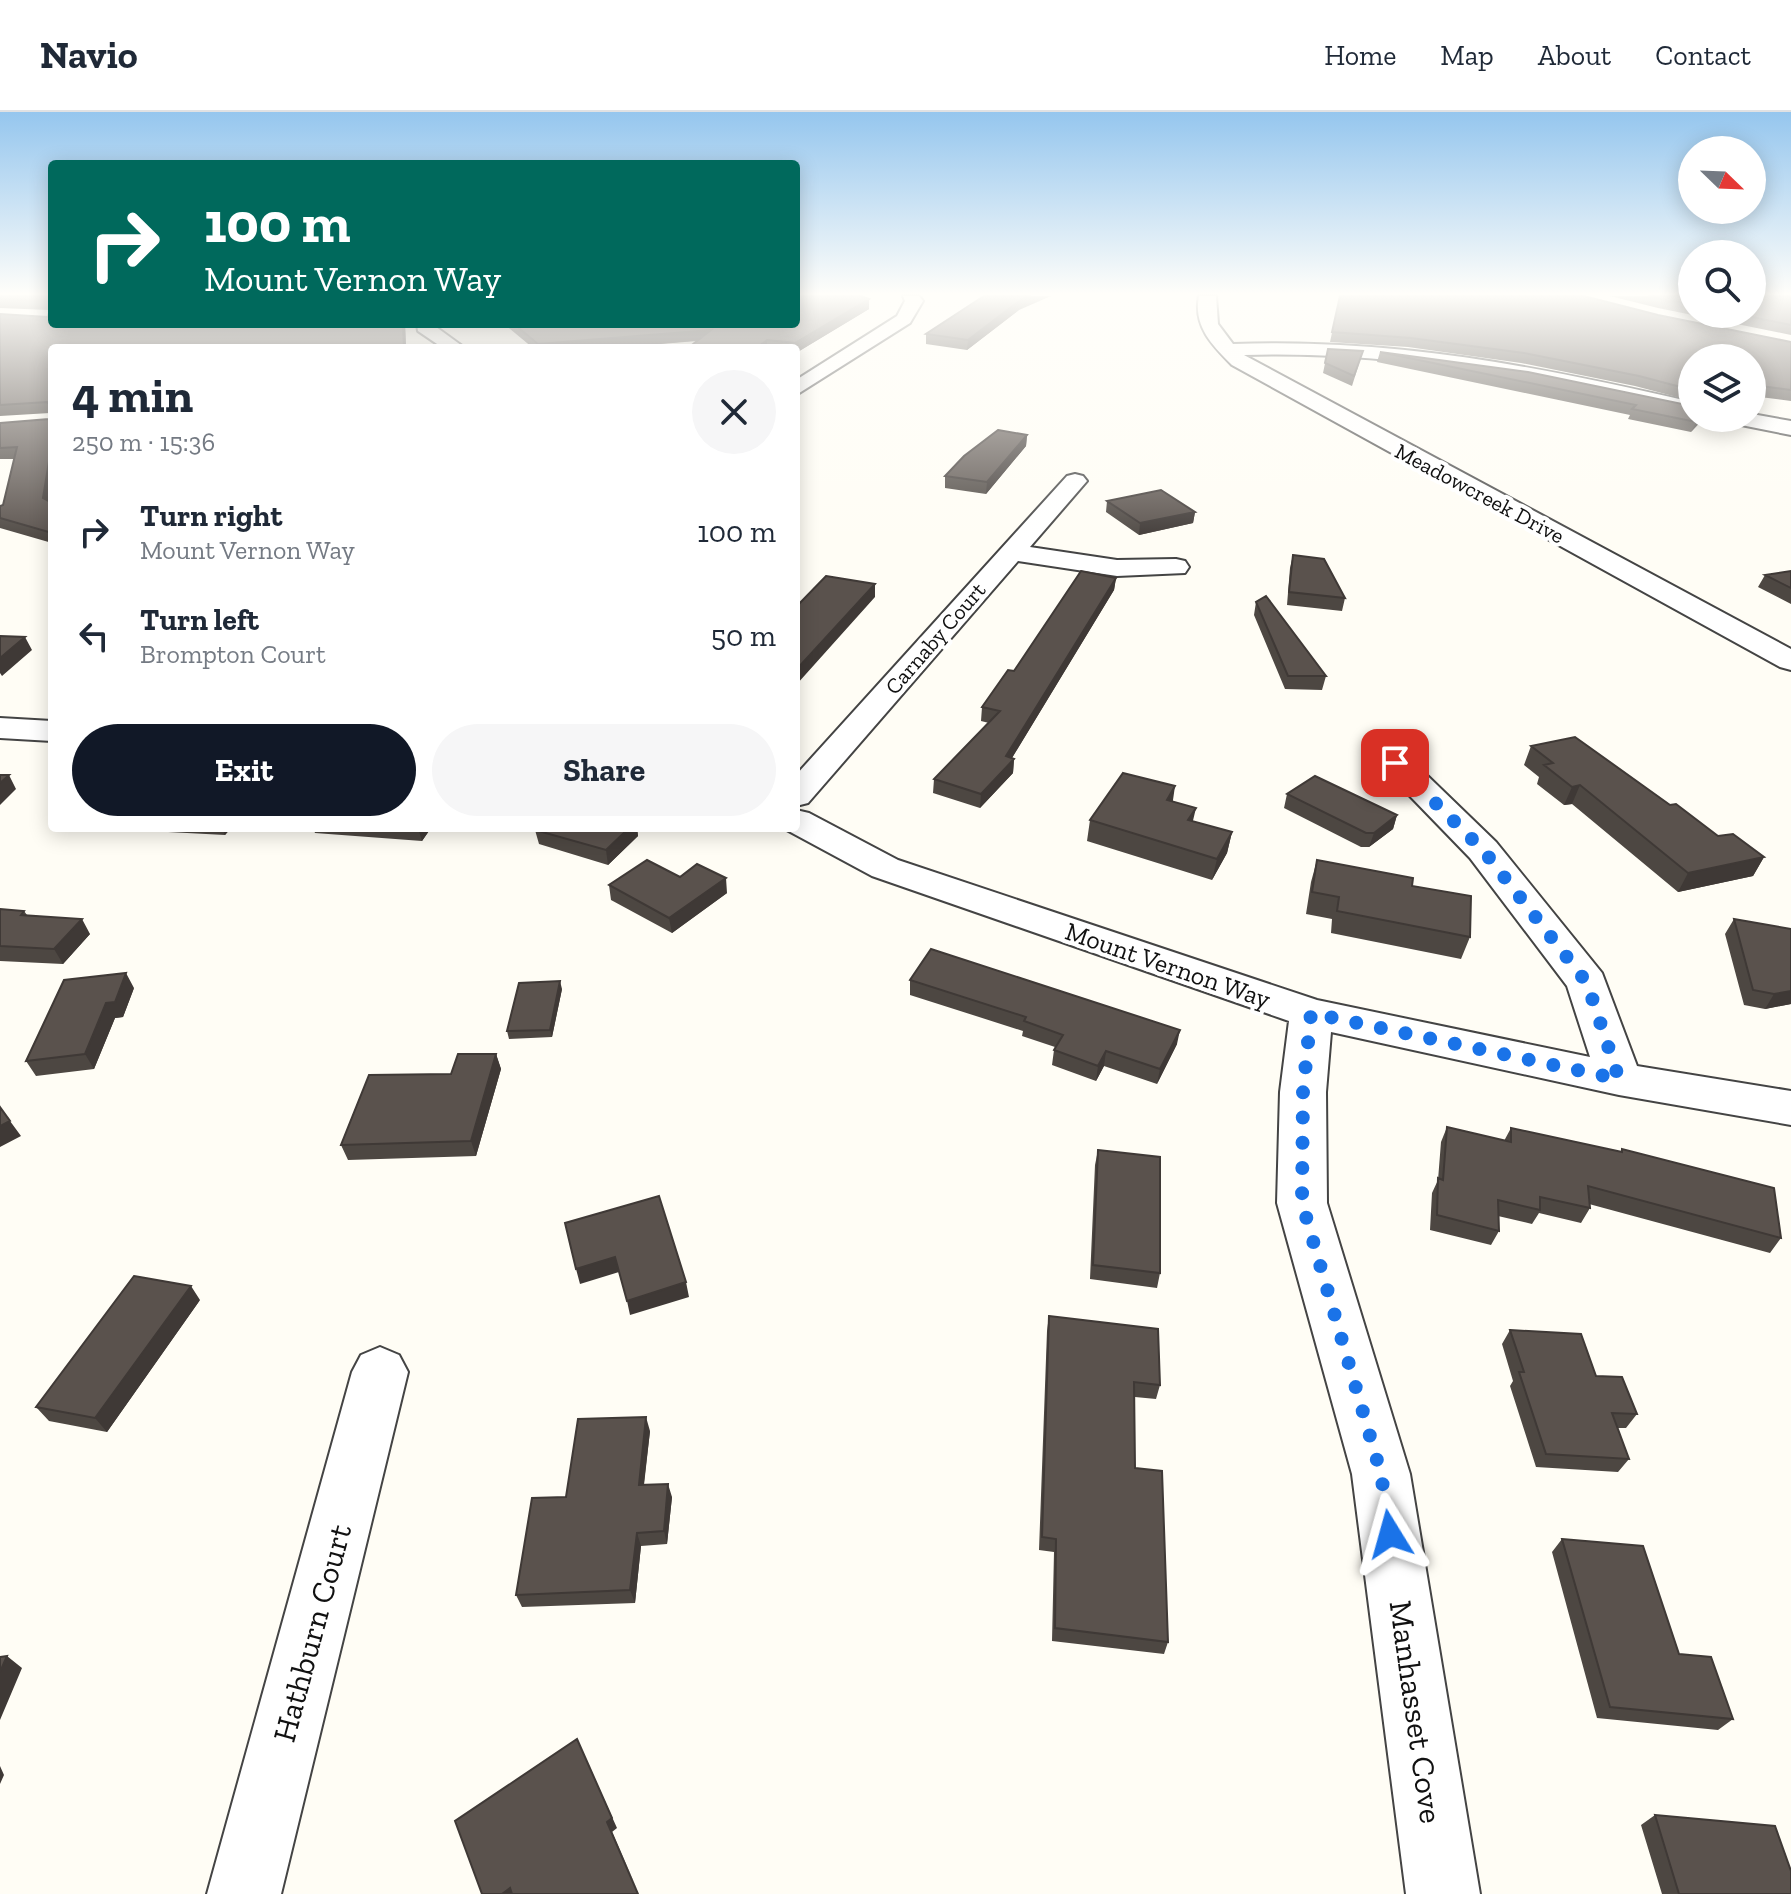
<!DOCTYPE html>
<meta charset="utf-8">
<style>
body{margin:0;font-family:"Zilla Slab",serif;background:#f6f6f7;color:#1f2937;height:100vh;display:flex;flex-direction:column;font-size:30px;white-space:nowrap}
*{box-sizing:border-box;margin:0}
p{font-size:26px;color:#747a83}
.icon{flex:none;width:44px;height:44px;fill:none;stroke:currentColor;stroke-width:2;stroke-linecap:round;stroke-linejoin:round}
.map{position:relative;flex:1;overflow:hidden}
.drawer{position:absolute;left:48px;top:232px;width:752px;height:488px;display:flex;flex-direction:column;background:#fff;border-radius:8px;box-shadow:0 4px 20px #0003}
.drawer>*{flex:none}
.hud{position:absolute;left:48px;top:48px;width:752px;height:168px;border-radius:8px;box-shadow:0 4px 20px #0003;background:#00695c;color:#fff;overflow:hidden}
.needle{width:52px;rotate:113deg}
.fabs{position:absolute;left:1678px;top:24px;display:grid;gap:16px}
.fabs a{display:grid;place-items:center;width:88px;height:88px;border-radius:50%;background:#fff;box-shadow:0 4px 20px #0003;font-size:40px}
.pin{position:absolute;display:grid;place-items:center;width:68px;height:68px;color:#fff;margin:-34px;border-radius:16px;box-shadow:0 4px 12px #0006}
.me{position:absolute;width:88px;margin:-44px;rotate:352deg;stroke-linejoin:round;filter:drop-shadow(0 0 6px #0008)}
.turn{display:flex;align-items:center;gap:28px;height:168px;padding:0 24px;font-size:36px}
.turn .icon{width:104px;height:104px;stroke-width:2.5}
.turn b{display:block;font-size:56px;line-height:68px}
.round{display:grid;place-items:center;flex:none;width:84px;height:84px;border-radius:42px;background:#f6f6f7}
.summary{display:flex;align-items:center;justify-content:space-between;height:136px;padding:0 24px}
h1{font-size:48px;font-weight:800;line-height:60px}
.button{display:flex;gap:16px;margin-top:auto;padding:16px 24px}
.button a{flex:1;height:92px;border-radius:48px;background:#111827;color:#fff;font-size:32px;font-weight:800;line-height:92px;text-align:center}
.button a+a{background:#f6f6f7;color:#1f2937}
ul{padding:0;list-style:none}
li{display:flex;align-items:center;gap:24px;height:104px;padding:0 24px}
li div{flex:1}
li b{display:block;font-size:30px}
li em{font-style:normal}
header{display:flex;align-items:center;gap:48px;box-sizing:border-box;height:112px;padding:0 40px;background:#fff;border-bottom:2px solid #e0e1e3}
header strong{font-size:38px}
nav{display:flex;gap:44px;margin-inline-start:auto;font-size:28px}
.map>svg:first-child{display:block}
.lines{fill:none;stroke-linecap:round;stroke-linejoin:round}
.minor-casing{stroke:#444;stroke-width:4}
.minor{fill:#fff;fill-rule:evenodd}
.wall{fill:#4d4742}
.shaded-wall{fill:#3f3936}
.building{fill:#5a524d;stroke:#3f3936;stroke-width:2}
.route{stroke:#1a73e8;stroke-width:14;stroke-dasharray:0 25.2}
.labels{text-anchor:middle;stroke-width:8;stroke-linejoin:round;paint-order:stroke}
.far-street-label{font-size:22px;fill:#111;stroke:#fff}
.street-label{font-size:26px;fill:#111;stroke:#fff}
.near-street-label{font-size:32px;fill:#111;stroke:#fff}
</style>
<header>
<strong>Navio</strong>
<nav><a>Home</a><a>Map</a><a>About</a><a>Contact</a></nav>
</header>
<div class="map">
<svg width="1791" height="1782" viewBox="0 0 1791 1782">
<rect width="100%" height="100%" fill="#fffdf5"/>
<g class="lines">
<defs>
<path id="minor" d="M903,184H919L923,189L910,211L796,283V268L897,204L905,189Z
M1199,184H1216L1218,212L1233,232C1394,226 1536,254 1692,290V302C1543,268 1397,238 1244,243L1791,537V558L1780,555L1232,253C1212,233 1193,214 1199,184Z
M417,212H432L465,236H443L418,219Z
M1752,302L1791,309V323L1731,311L1728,306H1752Z
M1075,362L1083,364L1087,369L1030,435L1117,448L1176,447L1185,449L1189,455L1185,461L1117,464L1018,449L808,691L796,694V663L1067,364Z
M0,606L52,609V629L0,626Z
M1395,641L1407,644L1496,730L1602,861L1637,954L1791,979V1013L1619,983L1331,920L1326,980L1327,1091L1410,1362L1480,1782H1406L1352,1362L1277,1091L1280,980L1289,909L872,764L783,716H796V698L809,701L898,748L1317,888L1590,945L1567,874L1470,746L1378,651L1383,644Z
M380,1235L399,1243L408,1260L281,1782H207L352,1260L361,1243Z"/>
</defs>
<use href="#minor" class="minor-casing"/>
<use href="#minor" class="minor"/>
</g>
<path class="wall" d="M0,184L405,212L406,236H52V373L50,390L52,391V431L0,416V394L3,393L14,347H0V311L49,307L50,301L0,304V202L48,205L50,198L0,196Z
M1340,184L1658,203L1791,230V289L1752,284V246H1692V289L1635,274L1521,251L1408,235L1330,230Z
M1610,184H1692V202H1752L1791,184V223L1658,196Z
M869,187V197L796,241V236H688L697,229L612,236H533L504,212H796Z
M1019,198L967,238L926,232V222Z
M1328,237L1363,239L1352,274L1323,261Z
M1380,240L1692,294V306H1704L1691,320L1628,307L1630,303L1377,250Z
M1027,323L1026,334L986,382L945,376V364Z
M1107,389L1195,400L1193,411L1139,423L1106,400Z
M1293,443L1345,486L1342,499L1287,493L1290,456Z
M1791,459V492L1758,475L1765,463Z
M1116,466L1114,478L1012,646L1014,647L1013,661L980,696L933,681L934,667L989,611L981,609L982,595L1014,559Z
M1256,490L1326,564L1322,578L1285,577L1254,503Z
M1531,634L1670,693L1718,724L1764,745L1753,764L1678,780L1572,692L1564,693L1537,672L1539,665L1524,653Z
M1287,682L1397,703L1393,717L1369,735H1361L1284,696Z
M1173,690L1193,709L1232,720L1227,741L1212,768L1087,729L1090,708Z
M92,716H231L225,723Z
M313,716H431L422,729L315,721Z
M537,716H637L638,724L608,753L539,732L535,718Z
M1317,748L1412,774L1470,825L1461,847L1331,821L1332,807L1306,802L1311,770Z
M680,765L727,781L672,821L611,788L609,773Z
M0,797L24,799L27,803L90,822L63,852L0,849Z
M1734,807L1791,892L1765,897L1744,893L1725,822Z
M910,868L1177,932L1157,972L1104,954L1096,969L1052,953L1054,938L1055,935L1022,924L1023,919L910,883Z
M134,876L123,905L115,906L94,957L36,964L26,949Z
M562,877L552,925L509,927L507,919Z
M496,942L501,957L476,1044L348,1048L341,1033L451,962Z
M1447,1015L1504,1029L1511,1016L1620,1040L1622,1037L1781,1126L1770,1141L1589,1092L1590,1096L1581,1111L1539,1101L1532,1112L1498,1104L1499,1119L1491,1133L1430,1118L1432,1081L1438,1068L1441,1030Z
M1098,1038L1160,1161L1157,1176L1090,1167L1095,1053Z
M200,1188L107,1320L49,1309L36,1295Z
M1049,1204L1160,1273L1156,1287L1135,1285V1356L1168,1530L1164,1542L1052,1529L1054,1440L1039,1438L1047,1219Z
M1510,1218L1596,1264L1637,1302L1626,1316H1617L1629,1347L1618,1360L1536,1355L1510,1274L1513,1269L1502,1232Z
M650,1319L644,1373L672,1385L667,1432L641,1434L635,1491L522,1495L516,1483L566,1385Z
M1562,1427L1679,1542L1733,1607L1718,1618L1597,1606L1552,1440Z
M1655,1703L1791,1782H1662L1641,1713Z"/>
<path class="shaded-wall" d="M1031,184H1051L1019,198L967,238L968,228L1019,189Z
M869,187V197L796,241L795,231Z
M403,212H405L406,236H404Z
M711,218L712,227L612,236H539L538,232Z
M767,228V236H757Z
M1699,306H1704L1691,320L1696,310Z
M1027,323L1026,334L986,382L987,370Z
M52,340V373L49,397L43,386L50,343Z
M1195,400L1193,411L1139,423L1140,411Z
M1116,466L1114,478L1007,654L1014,647L1013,661L980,696L981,682Z
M875,472V485L797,572L796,558Z
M25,525L32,538L2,564L0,561V546Z
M9,663L16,677L0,693V671Z
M1580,673L1572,692L1564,693L1572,675Z
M1175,674L1172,695L1167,688Z
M1196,696L1191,717L1188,708Z
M1397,703L1393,717L1369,735L1374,721Z
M222,716H231L225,723Z
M418,716H431L422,729Z
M629,716H637L638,724L608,753L606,738Z
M1232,720L1227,741L1212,768L1217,747Z
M1764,745L1753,764L1678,780L1688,761Z
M726,766L727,781L672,821L669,806Z
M82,807L90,822L63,852L54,837Z
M126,861L134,876L123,905L115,906L94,957L85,942L106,891Z
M560,869L562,877L552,925L550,918Z
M1791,879V892L1765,897L1774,882Z
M1180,918L1177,932L1157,972L1160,957Z
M1106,939L1104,954L1096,969L1098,954Z
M496,942L501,957L476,1044L471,1029Z
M10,1009L21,1024L0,1035V1014Z
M615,1145L619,1160L580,1172L576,1157Z
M686,1170L689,1185L630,1203L627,1189Z
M191,1174L200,1188L107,1320L95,1306Z
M646,1305L650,1319L642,1387L639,1373Z
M668,1372L672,1385L667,1432L664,1419Z
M637,1421L641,1434L635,1491L630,1478Z
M7,1544L22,1556L0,1608V1560Z
M577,1627L617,1716L612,1720L639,1782L607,1710Z
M0,1654L4,1663L0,1672Z
M510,1776L515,1782H502Z"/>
<path class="building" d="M0,184H52V212H403L404,236H52V340L50,343L43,386L52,391V421L0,406V394L3,393L17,335L0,336V311L49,307L50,293L47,290L0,293V202L48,205L51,192L48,189L0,187Z
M796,184H861L869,187L795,231L767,228L757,236H688L711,218L538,232L514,212H796Z
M984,184H1031L1019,189L968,228L926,222Z
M1340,184H1584L1658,203L1791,230V278L1752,273V246H1692V278L1639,264L1524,241L1411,226L1332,220Z
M1648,184H1692V193L1661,187Z
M1752,184H1791V213L1737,202H1752Z
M1328,237L1363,239L1354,264L1325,251Z
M1380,240L1528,260L1692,294V306H1699L1696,310L1632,297L1636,293Z
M998,318L1027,323L987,370L945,364L964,344Z
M1161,378L1195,400L1140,411L1107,389Z
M1293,443L1324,447L1345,486L1289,480Z
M1081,459L1116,466L1006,644L1014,647L981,682L934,667L1000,599L982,595L1008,558L1014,559Z
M1791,459V476L1765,463Z
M826,464L875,472L796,558V495Z
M1266,484L1326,564H1288L1256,490Z
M0,524L25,525L0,546Z
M1575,625L1670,693L1676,692L1718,724L1733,722L1764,745L1688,761L1580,673L1572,675L1544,653L1553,651L1531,634Z
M1123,661L1175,674L1167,688L1196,696L1188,708L1232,720L1217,747L1090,708Z
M0,663H9L0,671Z
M1315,664L1397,703L1374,721H1366L1287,682Z
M537,716H629L606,738L535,718Z
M647,748L680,765L697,752L726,766L669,806L609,773Z
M1317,748L1413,766L1412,774L1471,784L1470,825L1337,799L1339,785L1312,780Z
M0,797L24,799L21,803L82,807L54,837L0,834Z
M1734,807L1791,817V879L1774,882L1753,878Z
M931,837L1180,918L1160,957L1106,939L1098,954L1054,938L1063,923L1024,909L1026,905L910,868Z
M126,861L115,890L106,891L85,942L26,949L64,868Z
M560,869L550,918L507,919L519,871Z
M458,942H496L471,1029L341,1033L369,963L451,962Z
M0,995L10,1009L0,1014Z
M1447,1015L1511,1030V1016L1622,1040V1037L1774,1076L1781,1126L1588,1074L1590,1096L1540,1085V1098L1498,1088L1499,1119L1437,1103L1438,1066L1443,1068Z
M1098,1038L1160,1045V1161L1093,1153Z
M659,1084L686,1170L627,1189L615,1145L576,1157L565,1111Z
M134,1164L191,1174L95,1306L36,1295Z
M1049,1204L1158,1217L1160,1273L1134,1270L1135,1356L1162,1359L1168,1530L1055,1516L1056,1427L1042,1425Z
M1510,1218L1581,1222L1596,1264L1622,1265L1637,1302L1612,1301L1629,1347L1546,1342L1519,1260H1524Z
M646,1305L639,1373L668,1372L664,1419L637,1421L630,1478L516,1483L532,1386L566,1385L578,1307Z
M1562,1427L1643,1434L1679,1542L1711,1545L1733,1607L1610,1595Z
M7,1544L0,1560V1545Z
M577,1627L612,1706L607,1710L638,1782H512L510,1776L502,1782H482L455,1709Z
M1655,1703L1775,1714L1791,1759V1782H1679Z"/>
<linearGradient id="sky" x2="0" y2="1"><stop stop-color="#95c6ee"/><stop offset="0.42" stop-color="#fffefa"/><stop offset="1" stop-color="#fffefa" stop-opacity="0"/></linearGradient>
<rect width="1791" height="433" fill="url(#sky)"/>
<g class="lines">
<path class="route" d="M1390,1422L1381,1362L1302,1091L1303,980L1311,901L1619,967L1587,871L1483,738L1395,651"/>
</g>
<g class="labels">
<g class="far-street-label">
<text transform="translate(1480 381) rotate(28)" y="8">Meadowcreek Drive</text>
<text transform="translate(935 526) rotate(-49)" y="8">Carnaby Court</text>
</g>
<g class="street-label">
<text transform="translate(1168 853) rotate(19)" y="9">Mount Vernon Way</text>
</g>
<g class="near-street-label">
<text transform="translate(312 1521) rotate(-75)" y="11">Hathburn Court</text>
<text transform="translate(1416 1600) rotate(82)" y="11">Manhasset Cove</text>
</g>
</g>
</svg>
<div class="fabs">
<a><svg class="needle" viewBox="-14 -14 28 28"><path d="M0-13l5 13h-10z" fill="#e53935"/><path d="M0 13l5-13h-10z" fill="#747a83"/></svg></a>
<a><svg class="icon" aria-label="search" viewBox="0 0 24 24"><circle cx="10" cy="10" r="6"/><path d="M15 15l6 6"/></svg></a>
<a><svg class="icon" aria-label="layers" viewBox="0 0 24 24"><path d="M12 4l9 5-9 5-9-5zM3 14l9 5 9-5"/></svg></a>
</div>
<div class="pin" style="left:1395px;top:651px;background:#d93025"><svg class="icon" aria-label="arrive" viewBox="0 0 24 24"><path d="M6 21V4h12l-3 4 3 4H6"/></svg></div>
<svg class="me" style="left:1390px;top:1422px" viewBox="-20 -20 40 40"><path d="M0-17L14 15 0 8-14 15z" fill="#1a73e8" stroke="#fff" stroke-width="4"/></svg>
<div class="hud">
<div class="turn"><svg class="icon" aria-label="right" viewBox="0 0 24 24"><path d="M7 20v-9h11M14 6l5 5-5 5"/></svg><div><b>100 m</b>Mount Vernon Way</div></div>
</div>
<section class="drawer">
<div class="summary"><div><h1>4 min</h1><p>250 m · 15:36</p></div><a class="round"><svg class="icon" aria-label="close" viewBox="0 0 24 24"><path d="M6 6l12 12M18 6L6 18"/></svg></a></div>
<ul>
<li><svg class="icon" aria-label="right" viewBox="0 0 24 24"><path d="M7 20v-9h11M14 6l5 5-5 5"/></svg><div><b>Turn right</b><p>Mount Vernon Way</p></div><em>100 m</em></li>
<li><svg class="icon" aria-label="left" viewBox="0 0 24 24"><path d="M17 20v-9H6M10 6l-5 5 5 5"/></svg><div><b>Turn left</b><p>Brompton Court</p></div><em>50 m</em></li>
</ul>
<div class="button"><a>Exit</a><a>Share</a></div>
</section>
</div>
